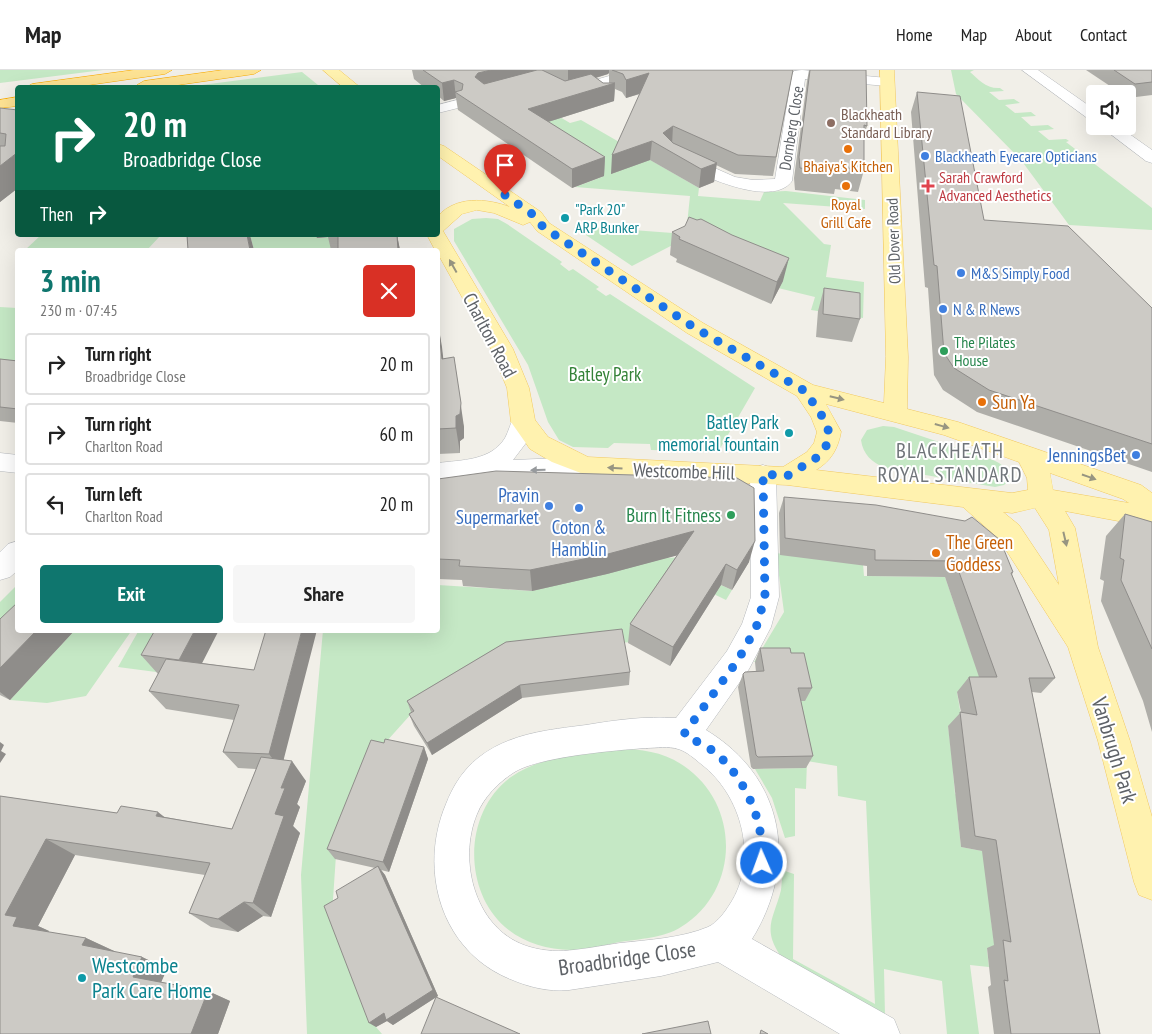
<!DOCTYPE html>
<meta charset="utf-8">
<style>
body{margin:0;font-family:"PT Sans Narrow",sans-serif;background:#f6f6f6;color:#222;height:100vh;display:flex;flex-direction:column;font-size:19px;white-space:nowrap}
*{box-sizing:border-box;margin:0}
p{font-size:16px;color:#767676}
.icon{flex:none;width:28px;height:28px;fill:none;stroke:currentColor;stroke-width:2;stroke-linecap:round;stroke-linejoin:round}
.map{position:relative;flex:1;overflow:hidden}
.details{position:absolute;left:15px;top:178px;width:425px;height:385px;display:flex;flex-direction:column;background:#fff;border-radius:5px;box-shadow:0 5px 20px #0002}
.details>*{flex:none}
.guide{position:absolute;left:15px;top:15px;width:425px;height:152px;border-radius:5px;box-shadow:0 5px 20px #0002;background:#0b6e4f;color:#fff;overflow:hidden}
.buttons{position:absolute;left:1086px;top:15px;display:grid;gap:10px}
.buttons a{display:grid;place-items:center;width:50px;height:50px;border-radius:5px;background:#fff;box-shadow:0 5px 20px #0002;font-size:25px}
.pin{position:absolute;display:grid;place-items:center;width:42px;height:42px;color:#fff;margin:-51px -21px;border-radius:50% 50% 50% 0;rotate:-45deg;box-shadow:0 0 5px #0007}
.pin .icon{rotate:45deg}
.me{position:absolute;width:55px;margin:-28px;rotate:358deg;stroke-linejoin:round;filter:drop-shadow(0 0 4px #0008)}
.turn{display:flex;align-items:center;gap:18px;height:105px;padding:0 25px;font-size:22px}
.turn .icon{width:65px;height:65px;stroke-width:2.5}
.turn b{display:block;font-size:35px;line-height:42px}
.then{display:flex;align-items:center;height:48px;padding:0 25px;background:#0003;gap:10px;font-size:19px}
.round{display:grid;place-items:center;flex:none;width:52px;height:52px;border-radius:5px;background:#f6f6f6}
.summary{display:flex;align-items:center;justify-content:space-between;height:85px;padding:0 25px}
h1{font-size:30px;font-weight:600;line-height:38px;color:#0f766e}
.button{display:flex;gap:10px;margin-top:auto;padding:10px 25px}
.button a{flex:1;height:58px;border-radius:5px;background:#0f766e;color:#fff;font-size:20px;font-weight:600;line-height:58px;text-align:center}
.button a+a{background:#f6f6f6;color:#222}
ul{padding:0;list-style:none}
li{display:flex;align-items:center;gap:15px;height:62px;margin:0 10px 8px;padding:0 15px;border:2px solid #e0e0e0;border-radius:5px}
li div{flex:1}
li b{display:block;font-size:19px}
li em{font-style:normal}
header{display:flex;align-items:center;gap:30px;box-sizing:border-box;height:70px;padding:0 25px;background:#fff;border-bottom:1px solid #e0e0e0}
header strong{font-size:24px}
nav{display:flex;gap:28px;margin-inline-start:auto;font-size:18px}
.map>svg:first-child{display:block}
.green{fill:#c5e8c5}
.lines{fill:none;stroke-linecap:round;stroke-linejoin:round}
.minor-casing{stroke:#b5b8bc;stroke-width:1}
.major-casing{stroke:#f2c960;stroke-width:1}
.highway-casing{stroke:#f9ab00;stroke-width:1}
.minor{fill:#fff;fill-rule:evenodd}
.major{fill:#fff2af;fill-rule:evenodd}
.highway{fill:#fde293;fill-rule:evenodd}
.wall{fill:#afaea9;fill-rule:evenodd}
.shaded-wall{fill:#8f8d8a}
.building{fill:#cccac5;stroke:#8f8d8a}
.oneway{fill:#979581}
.oneway2{fill:#979a9d}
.route{stroke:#1a73e8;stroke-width:9;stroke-dasharray:0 16.2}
.education-dot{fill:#8d6e63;stroke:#fff;stroke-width:2}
.food-dot{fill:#e8710a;stroke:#fff;stroke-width:2}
.shop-dot{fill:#3f7fe0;stroke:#fff;stroke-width:2}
.health-dot{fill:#e0444e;stroke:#fff;stroke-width:2}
.culture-dot{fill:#0f9aa8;stroke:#fff;stroke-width:2}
.leisure-dot{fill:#2e9e5b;stroke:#fff;stroke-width:2}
.labels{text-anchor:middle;stroke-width:4;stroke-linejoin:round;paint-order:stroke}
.far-education-label{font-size:16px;fill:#785e54;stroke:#fff;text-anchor:start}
.far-street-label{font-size:16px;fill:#5f6368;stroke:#fff}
.far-shop-label{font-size:16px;fill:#366cbe;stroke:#fff;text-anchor:start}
.far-food-label{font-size:16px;fill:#c56008;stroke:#fff}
.far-health-label{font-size:16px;fill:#be3a42;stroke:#fff;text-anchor:start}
.far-culture-label{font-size:16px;fill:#0d838f;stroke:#fff;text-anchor:start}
.far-leisure-label{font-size:16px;fill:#27864d;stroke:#fff;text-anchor:start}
.street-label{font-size:19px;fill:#5f6368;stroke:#fff}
.park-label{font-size:19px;fill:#348238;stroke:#fff}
.food-label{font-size:19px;fill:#c56008;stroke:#fff;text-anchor:start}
.culture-label{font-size:19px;fill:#0d838f;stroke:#fff;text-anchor:end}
.shop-label{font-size:19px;fill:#366cbe;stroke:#fff;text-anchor:end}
.leisure-label{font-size:19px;fill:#27864d;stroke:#fff;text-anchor:end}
.quarter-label{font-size:21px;letter-spacing:1px;fill:#70757a;stroke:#fff}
.near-street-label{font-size:22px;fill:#5f6368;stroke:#fff}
.near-culture-label{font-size:22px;fill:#0d838f;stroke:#fff;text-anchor:start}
</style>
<header>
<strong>Map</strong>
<nav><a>Home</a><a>Map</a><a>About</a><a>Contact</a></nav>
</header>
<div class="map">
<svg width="1152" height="964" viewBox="0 0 1152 964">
<rect width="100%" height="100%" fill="#f1efe8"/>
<path class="green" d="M0,0H103L0,13Z
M951,0H974L970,2C978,9 986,19 1000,18L1004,21L989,22L999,30L1014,29L1020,33L1005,35L1015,43L1031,42L1036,46L1021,47L1031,56L1048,55L1054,59L1038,61L1049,70L1066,69L1069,71L1066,72L1152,138V160L1069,155L1021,90L956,24Z
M302,2L318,15L295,18L186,17Z
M543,37L570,53L581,50L699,118L698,126L760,131L764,122L786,121L865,130V139L783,133L824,174L831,175L826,207L864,212L863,248L811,240L815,227L778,218L690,166L632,196L574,157L579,156L686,164L690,126L575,117L602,107L545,68Z
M486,148L498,149L507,154L562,192L560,194L569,201L573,199L599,217L596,219L606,226L610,224L755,318L718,382L651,380L650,374L614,373L608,378L573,377L559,370L548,352L528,295L454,171V159L472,149Z
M41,165H161L147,180H25Z
M250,165H317L318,168L355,165L334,180H254Z
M0,237L17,238L18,307H0Z
M883,356L894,357L993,390C1002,394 1011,400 1009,411L1004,415L995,417L885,398C872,392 863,385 861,370L867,360Z
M776,483L863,494L864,506L945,507L985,622H957L962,652L948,656L952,688L971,692L972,704L953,701L955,724L977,729L957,739L961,777L982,781L1052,861L991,849L995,880L987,879L989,897L970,895L979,964H947L942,911L884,899L885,946L780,885C762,858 774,848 781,820C782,814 781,807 785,801L794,804L793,889L875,934L866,731L838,726L837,696L807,691L806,719L795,718V766L785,768L772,728L755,699L806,698L792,631H805L784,592H754L784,542Z
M683,487L701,506L732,520L726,530L685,510L630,572L527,584L412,643L377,682L336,785L332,844L376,957L382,964H307L301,805L323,560H438V515L532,521L666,488Z
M17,515V547L0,564V532Z
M75,560H132L86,626L47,633L10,630Z
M139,560H179L156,602L118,597Z
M619,679C642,679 664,682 684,696C741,735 740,821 681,857C664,868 639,869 619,872C604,875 586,881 571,880C546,879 524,873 505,857C462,819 464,741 511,707C542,685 583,685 619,679Z"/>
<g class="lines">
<defs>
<path id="minor" d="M612,0H626L620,12L593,19L586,15L588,12L609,6Z
M802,0L887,8L894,12L887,16L805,9L792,111C772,139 699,105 677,92L675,89L677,86L683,84L735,107L753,110L775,109L792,4L794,1Z
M1022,0H1038L1095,40V52L1090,50Z
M457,30L464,34L462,37L438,43V35Z
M1100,56H1118L1152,80V93L1146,91Z
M523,344L531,346L535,352L529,369L513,390L586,387L595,390L599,396L595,402L568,407L438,411V393C461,390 491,391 505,368C509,361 510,353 515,346Z
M0,383L18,385V403L0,401Z
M763,395L772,398L776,404L779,527L771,557L749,599L706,660C784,707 799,793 752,869L894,949L900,964H840L718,892L661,906L569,920C548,922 529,917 510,909C441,881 418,800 446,734C453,716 463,700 478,688C510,663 548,660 586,655C616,650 646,646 676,648L727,581L742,554L751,527L750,404L754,398ZM647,678C656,678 669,676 678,679C686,681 695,689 701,694C742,725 759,790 730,834C725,842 717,853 708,857C682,868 648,870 620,873C590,877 560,886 530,877C476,862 457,792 477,744C484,727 498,713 513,703C536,687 616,680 647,678Z
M18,471V500L10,507L0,510V482L8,474Z"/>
<path id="major" d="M323,0H339L361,18H344Z
M880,0H894L908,287L907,339L958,352L1141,415L1152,423V454L1129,453L1065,441L1075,458L1098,577L1130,671L1152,747V830L1139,825L1134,812L1098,671L1068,577L999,469L963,437L787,415L586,405L552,392L530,379L511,352L507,318L491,279L438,184V180H435L427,165H438V146C456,126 486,128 510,137L438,86V74L444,76L541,142L549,153L703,253L813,315L884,333L886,287ZM477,140L494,143L523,155L530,152L537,161L687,263L797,326L811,347L817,362L814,373L807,382L783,397L588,387L548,367L535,350L529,318L513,279L443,161L462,144ZM826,334L944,365L1019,392L1027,408L1028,420L1012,423L816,400C831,391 838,379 841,362ZM1050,403L1123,429L1129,433L1053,420ZM1035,438L1049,460L1059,515L1019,455L1003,442L1012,443Z"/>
<path id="highway" d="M134,0H172L165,4L68,18H25L32,14Z
M223,0H261L254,4L157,18H139L137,15L144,11Z
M18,27V36L0,38V30Z"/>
</defs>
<use href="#minor" class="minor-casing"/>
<use href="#major" class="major-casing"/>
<use href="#highway" class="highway-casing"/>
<use href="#minor" class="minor"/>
<use href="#major" class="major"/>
<use href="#highway" class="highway"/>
</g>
<path class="wall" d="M412,0H793L773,106L735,104L716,95L714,112L699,118L650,90L611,104L640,24L626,28L622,22L615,19L614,31L548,52L605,87L604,106L572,118L458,40L456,28L444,31L438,26V18H425L414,9ZM609,2V13H603L596,8L608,4Z
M809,0L867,56L864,66V100L858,122L835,119L834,124L795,120L794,108L807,11Z
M1086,0H1152V25L1128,28V24H1122Z
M917,22L984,150L1152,238V402L977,342L943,320L934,305L928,218L925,217L911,42Z
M0,38L18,118L0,132Z
M672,162L783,211L771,234L676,192L677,189L670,185Z
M316,165H397L400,180H331L328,167L317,168Z
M824,218L860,249L852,272L816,267L818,241Z
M438,253L443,289L464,357V368L460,371V383L438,384Z
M0,289L18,291V353L0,351Z
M438,409L749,492L732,520L721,515L670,596L628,573L630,554L677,485L607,504L532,521L463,516L462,510L438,509Z
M784,427L1013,502L1012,505L1055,608L1041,623L1032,622L1100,964H994L988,917L991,915L987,878L994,875L982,781L961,777L948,656L961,642L957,622L969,607H979L945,507L867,506V496L780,485L779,443Z
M1125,444L1152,452V662L1143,631L1101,531L1104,511L1100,509L1106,466Z
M0,549L18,560H75L10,630L0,625Z
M506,572L630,602L629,615L522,628L432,685L414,656L409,644L411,642L407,631Z
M760,578L791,583L812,618L805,631H801L813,686L806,698L753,699L751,697L738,617L743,604L756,602L755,592Z
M141,585L254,600L284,690L306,711L297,734L300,737L293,756L300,763L271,847L263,846L238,862L211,857L189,843L205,805L75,785L38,856L49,861L48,862L86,868L114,881L113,882L142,887L167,899L161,912L208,921L230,931L218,964H0V726L117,743L165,747L232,759L256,699L238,698L223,682L234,650L166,639L149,621L158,604Z
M384,673L424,677L428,689L389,802L381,800L385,805L438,926L393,955L387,951L376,957L338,828L375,798L335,789L327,779Z"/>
<path class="shaded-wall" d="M491,0H542L480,21L475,7L478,3Z
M568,0H609V3L608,4L568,16Z
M649,3L648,21L626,28V10Z
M454,10L456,28L444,31L442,13Z
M615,13L614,31L529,58L528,39Z
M673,56L672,75L663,63Z
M652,71L650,90L611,104L612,85Z
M18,82V118L0,132V96Z
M605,87L604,106L572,118V99Z
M717,93L714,112L699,118L701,99Z
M247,165H250L254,180H250Z
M316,165H327L328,167L317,168Z
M397,165L400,180H398Z
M789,188L783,211L771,234L777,212Z
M438,253L442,277L446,314L442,289Z
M454,287L464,357V368L460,371V383L456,358Z
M694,461L690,482L607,504L532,521L530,500Z
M755,471L749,492L732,520L737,500Z
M726,494L721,515L670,596L673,577Z
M37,560H75L10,630L0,622V598Z
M195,560H219L194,609L179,590Z
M302,560H317L281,700L269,684Z
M520,615L522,628L432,685L427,673Z
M0,672L4,675L1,681L6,684L0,693Z
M424,677L428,689L389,802L383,792Z
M292,691L306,711L297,734L300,737L293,756L300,763L271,847L253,833L281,718Z
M158,742L181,760L156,746Z
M46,769L75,785L38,856L49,861L45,869L13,856L5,845Z
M378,796L385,805L438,926L393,955L387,951L376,957L369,953Z
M244,832L263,846L238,862L218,849Z
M86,868L114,881L110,887L82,875Z
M142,887L167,899L159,917L133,907Z
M208,921L230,931L218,964H191Z"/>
<path class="building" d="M423,0H491L478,3L475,7L484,14L537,0H542L565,11L591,4L603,13H615L528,39L605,87L572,99L455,22L462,20L463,14L454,10L442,13Z
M612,0H793L776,87L738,85L673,56L663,63L673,73L717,93L701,99L652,71L612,85L649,3L626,10L623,4Z
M810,0H866L867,56L864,55V100L840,97L839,102L800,98L799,87Z
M1114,0H1152V12L1135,14Z
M917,22L960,26L984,150L1068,156L1152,238V374L989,320L954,298L944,283L937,196L934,195Z
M0,38L18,40V82L0,96V76H5L6,64L0,63Z
M689,147L697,150L701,149L732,165L789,188L777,212L679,169L680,167L672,162L685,156Z
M187,165H247L250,180H188Z
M338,165H397L398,180H338Z
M824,218L860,223V249L823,244Z
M438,253L442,289L454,287L461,333L460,344L456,346V358L438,359Z
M0,289L18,291V339L0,337Z
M496,401L737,408L754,418L755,471L737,500L726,494L673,577L630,554L694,461L608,484L530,500L459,496L460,490L438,489V409Z
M784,427L876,435L965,451L972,447L1000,470L1013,502L1011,503L1055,608H1029L1100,964H1011L1004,910L1008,911L1003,870L1011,872L996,770L975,766L960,642L977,645L969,607H997L955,491L875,490V480L785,468Z
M1125,444L1152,452V579L1121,510L1124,490L1120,488Z
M18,532V560H37L0,598V549Z
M622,559L630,602L520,615L427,673L409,644L414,641L407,631L506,572Z
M155,560H195L179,590L141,585Z
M266,560H302L269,684L223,682L239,635L149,621L166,589L254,600Z
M760,578H790L791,583H804L812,618H798L813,686L758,687L756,685L743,604L745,602L764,601Z
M385,669L424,677L383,792L327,779L371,670L384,673Z
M261,687L292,691L281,718H285L275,744L284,746L253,833L244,832L218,849L189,843L210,793L46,769L5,845L17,847L13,856L86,868L82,875L142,887L133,907L208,921L191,964H0V726L117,743L121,736L158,742L156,746L232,759Z
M378,796L433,920L386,950L384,943L369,953L324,836L338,828L336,821Z
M436,927L520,964H421Z
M708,951L711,964H642Z
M761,960L768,964H760Z"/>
<defs><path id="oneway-solid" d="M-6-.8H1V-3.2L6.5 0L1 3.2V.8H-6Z" transform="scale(1.25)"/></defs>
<g class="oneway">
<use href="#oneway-solid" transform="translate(453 196) rotate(-119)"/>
<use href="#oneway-solid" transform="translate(837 328) rotate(14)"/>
<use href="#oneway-solid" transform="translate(942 356) rotate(16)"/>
<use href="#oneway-solid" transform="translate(615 398) rotate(-177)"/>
<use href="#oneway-solid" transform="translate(1089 407) rotate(19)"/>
<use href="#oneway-solid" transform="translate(1065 469) rotate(77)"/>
</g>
<use class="oneway2" href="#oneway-solid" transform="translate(538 400) rotate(179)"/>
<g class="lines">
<path class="route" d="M505,125L535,146L543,157L695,258L805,321L822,346L829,362L826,376L816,388L787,406L763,404L765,527L756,558L738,590L684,664C694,671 708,676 717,684C747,711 765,754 762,793"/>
</g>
<circle class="education-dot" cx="831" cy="53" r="5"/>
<g class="food-dot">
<circle cx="848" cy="79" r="5"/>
<circle cx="846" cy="116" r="5"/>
<circle cx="982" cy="332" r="5"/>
<circle cx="936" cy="483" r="5"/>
</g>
<g class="shop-dot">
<circle cx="925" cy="86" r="5"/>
<circle cx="961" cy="203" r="5"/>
<circle cx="943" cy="239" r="5"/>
<circle cx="1136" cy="385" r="5"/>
<circle cx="549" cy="436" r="5"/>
<circle cx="579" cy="438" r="5"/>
</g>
<path class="health-dot" d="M925.5 108.5h5v5h5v5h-5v5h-5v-5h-5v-5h5z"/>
<g class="culture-dot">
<circle cx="565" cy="148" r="5"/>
<circle cx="789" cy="363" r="5"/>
<circle cx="82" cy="908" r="5"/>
</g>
<g class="leisure-dot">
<circle cx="944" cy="281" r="5"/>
<circle cx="731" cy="445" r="5"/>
</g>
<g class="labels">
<g class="far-education-label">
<text x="841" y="50">Blackheath<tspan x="841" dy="18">Standard Library</tspan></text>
</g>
<g class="far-street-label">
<text transform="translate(791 58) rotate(-81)" y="6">Dornberg Close</text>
<text transform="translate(893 171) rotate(-92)" y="6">Old Dover Road</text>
</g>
<g class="far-shop-label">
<text x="935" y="92">Blackheath Eyecare Opticians</text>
<text x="971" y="209">M&amp;S Simply Food</text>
<text x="953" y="245">N &amp; R News</text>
</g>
<g class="far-food-label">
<text x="848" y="102">Bhaiya's Kitchen</text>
<text x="846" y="140">Royal<tspan x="846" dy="18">Grill Cafe</tspan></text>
</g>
<g class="far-health-label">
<text x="939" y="113">Sarah Crawford<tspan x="939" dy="18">Advanced Aesthetics</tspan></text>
</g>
<g class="far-culture-label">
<text x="575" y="145">"Park 20"<tspan x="575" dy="18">ARP Bunker</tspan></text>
</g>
<g class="far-leisure-label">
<text x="954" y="278">The Pilates<tspan x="954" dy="18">House</tspan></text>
</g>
<g class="street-label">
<text transform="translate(490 265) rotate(62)" y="7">Charlton Road</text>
<text transform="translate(684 401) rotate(2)" y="7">Westcombe Hill</text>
</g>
<g class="park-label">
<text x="605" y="311">Batley Park</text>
</g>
<g class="food-label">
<text x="992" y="339">Sun Ya</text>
<text x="946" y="479">The Green<tspan x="946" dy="22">Goddess</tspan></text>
</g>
<g class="culture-label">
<text x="779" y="359">Batley Park<tspan x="779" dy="22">memorial fountain</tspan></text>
</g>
<g class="shop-label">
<text x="1126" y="392">JenningsBet</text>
<text x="539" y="432">Pravin<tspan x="539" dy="22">Supermarket</tspan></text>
<text x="579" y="464" text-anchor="middle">Coton &amp;<tspan x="579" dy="22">Hamblin</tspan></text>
</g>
<g class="leisure-label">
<text x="721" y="452">Burn It Fitness</text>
</g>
<g class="quarter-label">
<text x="950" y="388">BLACKHEATH<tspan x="950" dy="24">ROYAL STANDARD</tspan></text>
</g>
<g class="near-street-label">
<text transform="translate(1115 680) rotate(73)" y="8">Vanbrugh Park</text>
<text transform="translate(627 888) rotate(-8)" y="8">Broadbridge Close</text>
</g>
<g class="near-culture-label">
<text x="92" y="903">Westcombe<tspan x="92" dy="25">Park Care Home</tspan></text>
</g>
</g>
</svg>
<div class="buttons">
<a><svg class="icon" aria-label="sound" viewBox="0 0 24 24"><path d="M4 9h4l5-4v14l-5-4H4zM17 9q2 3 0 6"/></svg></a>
</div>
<div class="pin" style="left:505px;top:125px;background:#d93025"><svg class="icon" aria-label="arrive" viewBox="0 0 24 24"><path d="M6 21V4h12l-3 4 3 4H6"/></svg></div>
<svg class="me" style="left:762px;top:793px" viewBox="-20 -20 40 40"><circle r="17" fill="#1a73e8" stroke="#fff" stroke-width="3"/><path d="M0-11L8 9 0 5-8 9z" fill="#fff"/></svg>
<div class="guide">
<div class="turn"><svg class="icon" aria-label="right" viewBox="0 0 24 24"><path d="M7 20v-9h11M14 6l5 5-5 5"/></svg><div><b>20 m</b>Broadbridge Close</div></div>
<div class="then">Then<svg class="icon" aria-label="right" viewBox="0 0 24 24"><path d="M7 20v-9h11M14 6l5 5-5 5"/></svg></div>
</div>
<section class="details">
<div class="summary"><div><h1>3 min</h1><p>230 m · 07:45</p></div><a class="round" style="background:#d93025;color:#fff"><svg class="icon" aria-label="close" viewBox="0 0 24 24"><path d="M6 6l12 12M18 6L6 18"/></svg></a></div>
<ul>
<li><svg class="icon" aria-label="right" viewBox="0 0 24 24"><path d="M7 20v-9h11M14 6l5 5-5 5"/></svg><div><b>Turn right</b><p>Broadbridge Close</p></div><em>20 m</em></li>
<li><svg class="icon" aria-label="right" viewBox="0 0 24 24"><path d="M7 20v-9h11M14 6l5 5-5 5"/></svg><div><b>Turn right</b><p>Charlton Road</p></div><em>60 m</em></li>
<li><svg class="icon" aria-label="left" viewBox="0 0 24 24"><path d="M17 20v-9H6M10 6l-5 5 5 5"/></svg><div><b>Turn left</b><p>Charlton Road</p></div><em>20 m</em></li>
</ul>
<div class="button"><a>Exit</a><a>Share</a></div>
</section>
</div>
